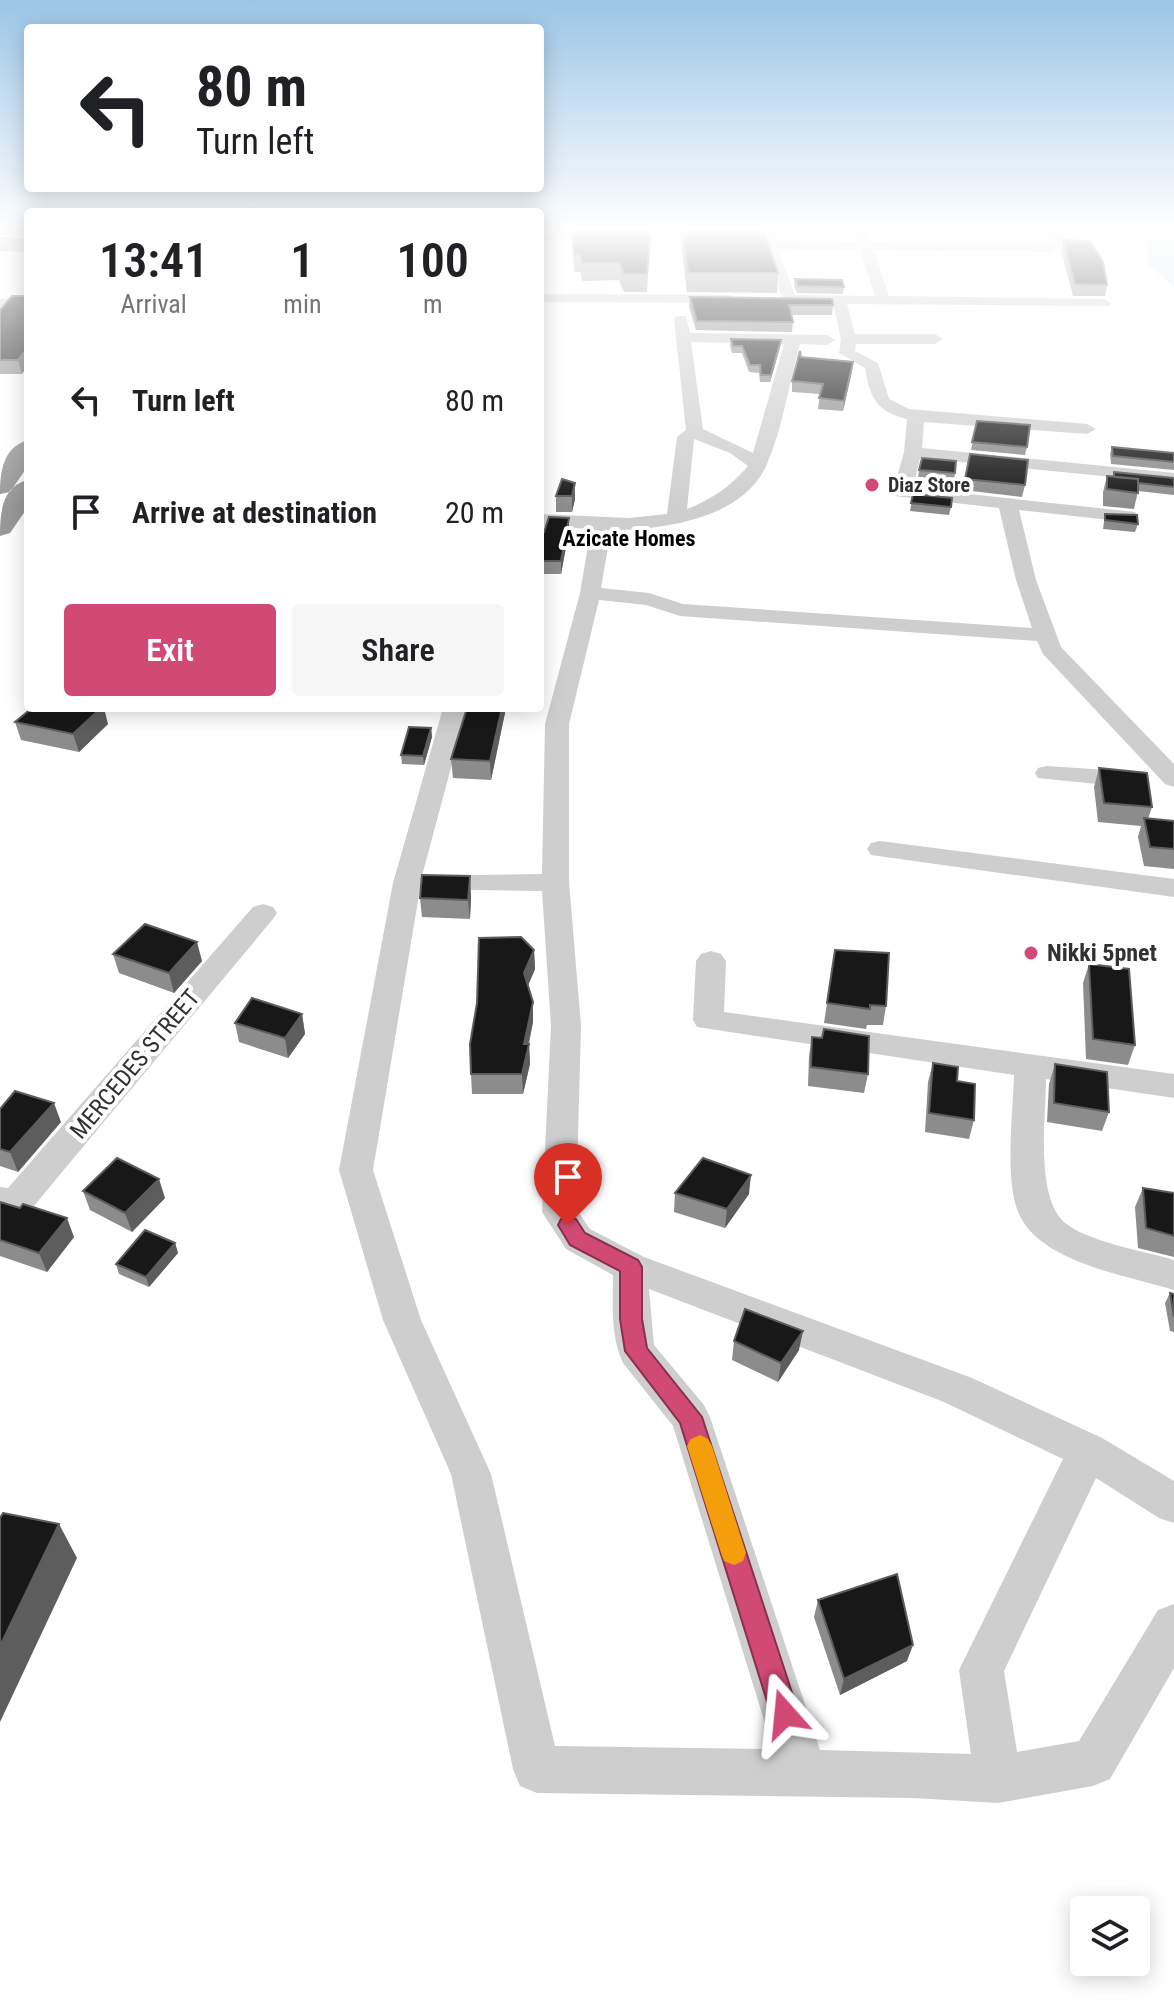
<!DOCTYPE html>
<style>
body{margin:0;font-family:"Roboto Condensed",sans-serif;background:#f6f6f6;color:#202124;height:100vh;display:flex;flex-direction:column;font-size:30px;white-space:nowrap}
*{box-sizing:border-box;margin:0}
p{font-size:26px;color:#757577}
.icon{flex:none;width:44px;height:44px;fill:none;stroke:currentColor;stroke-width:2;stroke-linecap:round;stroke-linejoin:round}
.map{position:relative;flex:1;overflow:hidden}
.sheet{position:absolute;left:24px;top:208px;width:520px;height:504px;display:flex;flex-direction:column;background:#fff;border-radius:8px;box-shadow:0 4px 20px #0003}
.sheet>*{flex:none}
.banner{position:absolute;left:24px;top:24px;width:520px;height:168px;border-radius:8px;box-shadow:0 4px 20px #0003;background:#fff;color:#202124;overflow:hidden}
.tools{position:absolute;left:1070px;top:1896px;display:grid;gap:16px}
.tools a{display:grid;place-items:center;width:80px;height:80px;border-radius:8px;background:#fff;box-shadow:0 4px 20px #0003;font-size:40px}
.pin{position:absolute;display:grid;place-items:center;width:68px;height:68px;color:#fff;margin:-82px -34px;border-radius:50% 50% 50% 0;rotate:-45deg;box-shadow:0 0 8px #0007}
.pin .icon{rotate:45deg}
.me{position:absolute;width:88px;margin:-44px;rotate:342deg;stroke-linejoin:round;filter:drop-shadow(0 0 6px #0008)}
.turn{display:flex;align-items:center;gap:28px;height:168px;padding:0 40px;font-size:36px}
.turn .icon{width:104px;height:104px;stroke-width:2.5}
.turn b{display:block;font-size:56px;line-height:68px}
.eta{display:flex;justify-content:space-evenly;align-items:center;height:136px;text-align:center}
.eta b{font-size:48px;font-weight:600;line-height:56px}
.cta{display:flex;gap:16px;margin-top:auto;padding:16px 40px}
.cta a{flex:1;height:92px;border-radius:8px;background:#d14a75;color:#fff;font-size:32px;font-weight:600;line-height:92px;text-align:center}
.cta a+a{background:#f6f6f6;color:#202124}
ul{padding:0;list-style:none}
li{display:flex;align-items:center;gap:24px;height:112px;padding:0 40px}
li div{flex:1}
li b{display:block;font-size:30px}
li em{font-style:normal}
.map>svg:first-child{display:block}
.water{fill:#c8dfe3}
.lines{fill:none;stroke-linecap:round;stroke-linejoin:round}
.street{fill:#cecece;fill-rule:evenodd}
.highway{fill:#989898;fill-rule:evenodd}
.wall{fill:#8c8c8c}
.shaded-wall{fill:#5d5d5d}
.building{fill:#181818;stroke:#5d5d5d;stroke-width:2}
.route{fill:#d14a75;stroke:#88304c;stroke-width:2}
.slow{fill:#f59e0b}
.poi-dot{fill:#d14a75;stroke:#fff;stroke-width:3}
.labels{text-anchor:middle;stroke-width:8;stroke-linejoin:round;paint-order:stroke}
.far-poi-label{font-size:20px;font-weight:bold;fill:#313131;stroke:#fff;text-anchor:start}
.far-neighbourhood-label{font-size:22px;font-weight:bold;fill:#000;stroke:#fff}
.poi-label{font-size:24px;font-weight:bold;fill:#313131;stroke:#fff;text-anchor:start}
.street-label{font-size:24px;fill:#313131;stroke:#fff}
</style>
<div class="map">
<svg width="1174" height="2000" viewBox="0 0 1174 2000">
<rect width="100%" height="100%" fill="#fff"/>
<path class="water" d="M1147,228H1174V287L1148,264Z"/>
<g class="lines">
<path class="street" d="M597,228H609V239L540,240V232H597Z
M759,228H771L776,241L858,242L854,229L866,228L871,242L1048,244L1051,243L1047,228H1059L1065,245L1049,252L874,250L889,296L1104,299L1111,303L1109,306L847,304L855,334H935L943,339L935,344H856L855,351L878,363L889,399L909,409L1087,424L1096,429L1087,434L924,422L922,448L1174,473V483L920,458L913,488L1135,512L1138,516L1135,520L1128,522L1019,510L1036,580L1061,647L1174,764V787L1165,784L1043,654L1037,641L680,616L646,605L599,600L569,724V882L581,1026L576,1209L590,1229L644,1257L972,1378L1102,1438L1174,1481V1523L1159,1518L1096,1478L1004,1671L1017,1752L1079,1741L1158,1610L1174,1604V1668L1110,1779L1093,1786L998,1803L913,1798L537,1793L520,1786L513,1769L451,1474L383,1320L339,1170L393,883L443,708H467L422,876L542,874L545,724L580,593L591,529L540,526V514L629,518L667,514L677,437L686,430L674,319L676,316H686L690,333L827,335L835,340L827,345L800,344C789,383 783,427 767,464C744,519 662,530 611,530L601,588L649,593L683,604L1032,628L1016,580L999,508L895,496L893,492L904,452L907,419C877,412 870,398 865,368L839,353L841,339L833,304L784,302ZM778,249L860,250L875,296L795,295ZM691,342L784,344L753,453L703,429ZM694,439L730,453L748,466C730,487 712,499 687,509ZM420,889L542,891L551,1026L542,1212L566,1249L613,1275C613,1304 610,1335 623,1363L673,1426L773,1749L555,1746L491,1474L421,1320L373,1170ZM649,1289L944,1402L1063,1459L959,1670L971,1754L820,1750L710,1417L704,1405L654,1345Z
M540,294L730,295L737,299L730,303L540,302Z
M28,297V305L0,307V299Z
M1047,766L1136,772L1145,775L1149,780L1145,785L1136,788L1038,778L1035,773L1038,768Z
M880,841L1174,879V897L871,855L867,849L871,843Z
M263,904L273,907L277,913L273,919L28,1213L16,1217L0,1215V1187L8,1188L253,907Z
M711,951L721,954L726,961L724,1012L1174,1074V1098L1046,1079C1046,1116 1035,1196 1064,1222C1087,1242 1144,1251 1174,1260V1290C1126,1275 1035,1262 1017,1209C1005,1176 1013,1111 1014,1075L697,1027L693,1020L696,961L701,954Z"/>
<path class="highway" d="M28,440V466L10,492L0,494C0,472 3,447 28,440Z
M28,480V507L10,533L0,536C0,513 2,486 28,480Z"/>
</g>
<path class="wall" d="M0,228H28V252L0,251V238L25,239L26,236L0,235Z
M572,228H651L647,292H624L619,280L582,281L581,272H574Z
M679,228H763L778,273L777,293L687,292Z
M1063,240L1107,285L1105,296H1073L1061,251Z
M795,279L844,287L843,294L797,293L794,286Z
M12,296L22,374H0V310Z
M690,297L833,305L832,315H791L793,322L792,332L696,330L689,307Z
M731,339L780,347L770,382H760L759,373L749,372L742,353H732L730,346Z
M801,357L853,362L843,411L818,409L820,394L792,392V381Z
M977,421L1027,447L1025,455L971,450Z
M1112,447L1174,453V470L1111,464L1110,454Z
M970,454L1025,485L1022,497L963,490Z
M919,470L955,473L952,489L917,485Z
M1114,472L1174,478V495L1138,491L1134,509L1103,506V492L1107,476L1112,477Z
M575,483V499L572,512H556V496Z
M913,494L951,507L949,515L910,511Z
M1105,514L1138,524L1135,532L1103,529Z
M569,518V531L561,574H540V531L544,532Z
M467,708H506L491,780L453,778L451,759Z
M15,722L108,724L79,752L21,740Z
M431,728L432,737L424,765L402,764L401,755Z
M1099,768L1152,807L1148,819L1174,821V869L1144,866L1138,837L1141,826L1098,822L1094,787Z
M471,895L470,919L422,917L420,898Z
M534,950L535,969L528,986L533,1022L529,1044L530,1064L523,1094H472L471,1074Z
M835,950L886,1006L883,1025H867L866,1029L824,1023Z
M113,954L202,961L174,993L119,973Z
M1089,964L1135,1045L1128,1065L1086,1059L1083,983Z
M302,1014L305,1034L288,1058L239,1042L235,1023Z
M812,1037L868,1074L864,1093L808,1086L809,1056Z
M933,1063L957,1081L974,1120L969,1139L925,1132L928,1082Z
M1055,1064L1109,1112L1102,1131L1047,1122L1049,1084Z
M0,1109L61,1122L18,1172L0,1166Z
M1143,1188L1174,1193V1257L1138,1248L1135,1207Z
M83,1191L165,1198L132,1232L90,1210Z
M675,1193L749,1194L725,1228L674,1212Z
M0,1202L74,1237L47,1272L0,1256Z
M175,1243L178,1253L149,1287L119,1274L116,1264Z
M1170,1293L1174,1294V1332L1170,1331L1165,1303Z
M734,1341L799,1350L778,1382L732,1360Z
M818,1600L907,1661L840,1695L814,1617Z"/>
<path class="shaded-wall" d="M781,340L780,347L770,382L771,375Z
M28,348V366L22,374L18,360Z
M853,362L852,372L843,411L844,401Z
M575,483V499L572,512V496Z
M569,518V531L561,574V561Z
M101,708H104L108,724L79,752L73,734Z
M502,708H506L491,780L490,761Z
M431,728L432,737L424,765L423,756Z
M470,876L471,895L470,919L468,900Z
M197,942L202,961L174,993L169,973Z
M534,950L535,969L525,992L524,973Z
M533,1002V1022L526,1055L529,1044L530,1064L523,1094L522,1074L524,1044Z
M302,1014L305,1034L288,1058L285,1038Z
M54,1103L61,1122L18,1172L10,1152Z
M751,1175L749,1194L725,1228L727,1209Z
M159,1179L165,1198L132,1232L125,1213Z
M67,1218L74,1237L47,1272L39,1253Z
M175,1243L178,1253L149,1287L146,1277Z
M803,1331L799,1350L778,1382L781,1363Z
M59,1524L77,1558L0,1722V1646Z
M913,1645L907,1661L840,1695L844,1679Z"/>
<path class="building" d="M572,228H651L647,274H624L619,263H582L581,255H574Z
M682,228H763L778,273H688Z
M28,230V241L0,240V238L25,239Z
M1063,240L1090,241L1103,262L1107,285L1075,284Z
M795,279L842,280L844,287L798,286Z
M12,296H28V348L18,360H0V310Z
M690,297L832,299L833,305H789L793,322L697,321Z
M731,339L781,340L771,375H761L760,365H750L742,346H733Z
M800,351L801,357L853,362L844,401L819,398L823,384L792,381Z
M977,421L1030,425L1027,447L972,442Z
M1112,447L1174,453V462L1113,456Z
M970,454L1028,460L1025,485L965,479Z
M922,458L956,461L955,473L919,470Z
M1114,472L1174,478V487L1138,483V479L1114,477Z
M1107,476L1138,479V493L1107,489Z
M562,479L575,483L572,496H556Z
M913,494L952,498L951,507L911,503Z
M1105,514L1137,515L1138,524L1105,520Z
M549,517L569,518L561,561H540V531L544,532Z
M32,708H101L73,734L15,722Z
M467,708H502L490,761L451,759Z
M409,727L431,728L423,756L401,755Z
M1099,768L1147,773L1152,807L1104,803Z
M1144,818L1174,821V849L1150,847Z
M422,875L470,876L468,900L420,898Z
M145,924L197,942L169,973L113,954Z
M521,937L534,950L524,973L533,1002L524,1044H529L522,1074H471L470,1044L477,1003L479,938Z
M835,950L889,953L886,1006L870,1005V1009L827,1003Z
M1089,964L1129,969L1135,1045L1093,1039Z
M252,998L302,1014L285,1038L235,1023Z
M824,1029L869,1036L868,1074L811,1067L812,1037L822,1038Z
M933,1063L958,1067L957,1081L975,1084L974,1120L929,1113Z
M1055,1064L1107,1072L1109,1112L1054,1103Z
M15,1091L54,1103L10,1152L0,1149V1109Z
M117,1158L159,1179L125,1213L83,1191Z
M703,1158L751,1175L727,1209L675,1193Z
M1143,1188L1174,1193V1236L1146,1228Z
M0,1202L20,1208L23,1204L67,1218L39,1253L0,1240Z
M145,1230L175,1243L146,1277L116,1264Z
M1170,1293L1174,1294V1317Z
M745,1309L803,1331L781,1363L734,1341Z
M3,1513L59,1524L0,1646V1518Z
M897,1574L913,1645L844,1679L818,1600Z"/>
<linearGradient id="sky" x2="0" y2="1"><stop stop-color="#9bc5e6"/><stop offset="0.45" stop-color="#fff"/><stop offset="1" stop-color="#fff" stop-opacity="0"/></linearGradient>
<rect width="1174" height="508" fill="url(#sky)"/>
<path class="route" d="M568,1217L576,1219L585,1233L638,1260L642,1267V1319L647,1348L702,1417L799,1714L795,1724L785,1728L775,1724L771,1714L680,1423L625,1351L620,1319V1271L570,1245L558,1225L561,1219Z"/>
<path class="slow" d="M700,1435L708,1439L712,1446L746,1553L743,1561L734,1565L724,1561L721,1553L687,1446L691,1439Z"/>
<g class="poi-dot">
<circle cx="872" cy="485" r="8"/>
<circle cx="1031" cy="953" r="8"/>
</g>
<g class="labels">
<g class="far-poi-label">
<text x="888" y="492">Diaz Store</text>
</g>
<g class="far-neighbourhood-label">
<text x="629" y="546">Azicate Homes</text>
</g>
<g class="poi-label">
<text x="1047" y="961">Nikki 5pnet</text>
</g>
<g class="street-label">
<text transform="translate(135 1064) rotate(-50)" y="8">MERCEDES STREET</text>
</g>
</g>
</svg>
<div class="tools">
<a><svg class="icon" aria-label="layers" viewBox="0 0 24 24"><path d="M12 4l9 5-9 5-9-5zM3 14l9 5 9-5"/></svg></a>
</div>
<div class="pin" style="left:568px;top:1225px;background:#d93025"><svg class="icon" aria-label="arrive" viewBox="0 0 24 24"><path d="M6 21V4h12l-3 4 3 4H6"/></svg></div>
<svg class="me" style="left:785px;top:1714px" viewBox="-20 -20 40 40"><path d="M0-17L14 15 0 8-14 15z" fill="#d14a75" stroke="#fff" stroke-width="4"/></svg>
<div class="banner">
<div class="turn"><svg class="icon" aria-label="left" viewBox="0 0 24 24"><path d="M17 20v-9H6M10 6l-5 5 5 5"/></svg><div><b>80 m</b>Turn left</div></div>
</div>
<section class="sheet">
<div class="eta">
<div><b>13:41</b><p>Arrival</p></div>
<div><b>1</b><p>min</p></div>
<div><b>100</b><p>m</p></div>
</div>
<ul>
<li><svg class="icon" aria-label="left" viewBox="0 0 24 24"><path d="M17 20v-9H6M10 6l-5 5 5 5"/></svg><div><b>Turn left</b></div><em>80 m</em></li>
<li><svg class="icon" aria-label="arrive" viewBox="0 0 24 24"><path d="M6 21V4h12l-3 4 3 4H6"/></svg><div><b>Arrive at destination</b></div><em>20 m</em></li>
</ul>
<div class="cta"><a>Exit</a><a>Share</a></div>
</section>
</div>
